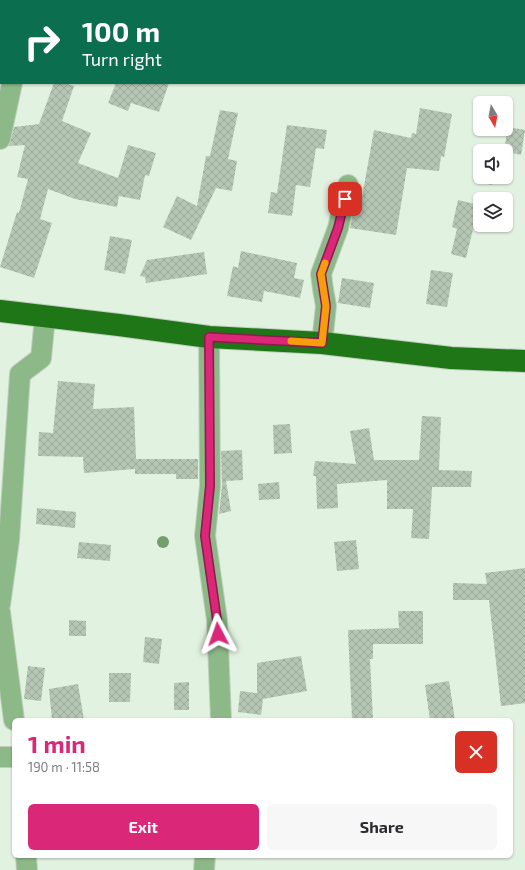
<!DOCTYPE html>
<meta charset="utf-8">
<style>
body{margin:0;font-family:"Exo 2",sans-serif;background:#f7f7f7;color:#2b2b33;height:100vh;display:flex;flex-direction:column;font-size:15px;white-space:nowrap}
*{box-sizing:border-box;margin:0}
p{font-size:13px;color:#7c7c81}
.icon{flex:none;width:22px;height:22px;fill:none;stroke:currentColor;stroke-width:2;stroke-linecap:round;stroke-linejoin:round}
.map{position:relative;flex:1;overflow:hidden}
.panel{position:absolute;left:12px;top:718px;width:501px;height:140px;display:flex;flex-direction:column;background:#fff;border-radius:6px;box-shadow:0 1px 3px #0004}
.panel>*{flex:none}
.top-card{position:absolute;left:0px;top:0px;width:525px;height:84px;box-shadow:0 1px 3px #0004;background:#0b6e4f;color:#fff;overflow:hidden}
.needle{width:26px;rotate:170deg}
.fabs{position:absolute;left:473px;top:96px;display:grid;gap:8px}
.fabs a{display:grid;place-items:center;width:40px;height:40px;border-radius:6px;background:#fff;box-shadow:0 1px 3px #0004;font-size:20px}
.pin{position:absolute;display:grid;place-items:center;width:34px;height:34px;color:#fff;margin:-17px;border-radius:8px;box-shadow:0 2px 6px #0006}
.me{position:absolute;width:44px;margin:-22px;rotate:356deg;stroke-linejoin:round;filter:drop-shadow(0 0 3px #0008)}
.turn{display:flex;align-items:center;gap:14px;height:84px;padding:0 16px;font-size:18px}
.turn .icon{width:52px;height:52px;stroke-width:2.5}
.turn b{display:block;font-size:28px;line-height:34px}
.round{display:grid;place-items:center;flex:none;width:42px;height:42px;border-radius:6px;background:#f7f7f7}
.summary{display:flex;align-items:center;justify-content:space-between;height:68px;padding:0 16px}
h1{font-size:24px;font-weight:700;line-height:30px;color:#db2777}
.button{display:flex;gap:8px;margin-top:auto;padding:8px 16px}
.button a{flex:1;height:46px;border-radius:6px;background:#db2777;color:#fff;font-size:16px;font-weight:700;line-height:46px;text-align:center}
.button a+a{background:#f7f7f7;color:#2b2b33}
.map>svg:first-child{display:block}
.water{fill:url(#water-rules)}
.building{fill:url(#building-cross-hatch)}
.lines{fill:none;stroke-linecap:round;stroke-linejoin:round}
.minor-casing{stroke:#c1cfbf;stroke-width:22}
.highway-casing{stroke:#c1cfbf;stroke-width:24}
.minor{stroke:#8db988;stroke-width:20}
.highway{stroke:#1e7617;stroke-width:22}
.tree{fill:#719f6d}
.route-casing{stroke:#8e194d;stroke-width:10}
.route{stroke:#db2777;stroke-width:7}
.slow{stroke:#f59e0b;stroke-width:7}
</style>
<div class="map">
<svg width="525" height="870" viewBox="0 0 525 870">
<defs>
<pattern id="water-rules" width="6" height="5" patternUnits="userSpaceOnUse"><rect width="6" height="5" fill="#5ea357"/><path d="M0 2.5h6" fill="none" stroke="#4c8447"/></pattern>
<pattern id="building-cross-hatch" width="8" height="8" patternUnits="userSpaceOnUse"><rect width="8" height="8" fill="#b6c6b4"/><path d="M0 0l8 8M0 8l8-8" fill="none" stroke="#9caa9a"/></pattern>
</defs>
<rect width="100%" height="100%" fill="#e2f2e0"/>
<path class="water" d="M61,0H525V40L524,41V1Z"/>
<path class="building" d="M54,83H64L74,86L62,121L91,133L78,163L118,178L128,145L156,153L149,176L145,175L140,200L119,196L117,207L75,199L48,189L40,219L52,223L34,278L0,267L17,212L19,213L28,179L17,177L25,145L9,146L14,127L39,124Z
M116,83H169L159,112L131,103L128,111L108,103Z
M420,108L452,114L444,157L441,156L439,171L407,168L396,235L350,228L353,213L359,214L374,130L411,138L412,133L416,134Z
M220,110L238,113L228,159L237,161L232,191L216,188L191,240L163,227L177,196L197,206L206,156H210Z
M287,125L327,130L324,149L316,148L310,187L296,185L292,216L268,213L271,192L277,193Z
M508,127L525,130L521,155L504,151Z
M477,159H480V177H494L492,185L473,181Z
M458,200L479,205L466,258L451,254L457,229L452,227Z
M110,236L132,240L125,274L104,270Z
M241,251L297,263L294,278L304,280L300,298L264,291L262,302L227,296L233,266L238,268Z
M204,252L207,274L146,283L145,277L140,276L147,260Z
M431,270L453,273L447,307L426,304Z
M342,278L374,283L370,308L338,303Z
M58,381L95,384L93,409L134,407L136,459H198V479H176V474H135V469L84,473L83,457L38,456L39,432L53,433Z
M422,416L441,417L439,470L472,471L471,487H432L429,539L411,538L413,509H387V480L337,484L338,508L317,509L316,476H313L315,461L356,464L350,431L369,428L374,460H419Z
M290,424L292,453L274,454L273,425Z
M242,450L243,480L226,481L231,511L219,514L222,486L221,451Z
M279,482L280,499L259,500L258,484Z
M37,508L76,512L75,528L36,524Z
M356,540L359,569L337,571L334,542Z
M79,542L111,545L110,561L77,558Z
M525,568V703L501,706L489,600H453V583L487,584L485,573Z
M398,611H423V644H373V659H370L373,720H352L348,630L399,628Z
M69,620L86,621V636H69Z
M145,637L162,639L159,664L143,662Z
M301,656L307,691L263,699L261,715L238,712L240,691L257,693V663Z
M28,666L45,668L41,701L24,699Z
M109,673H131L130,702H109Z
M449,681L455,720H430L425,685Z
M189,682V710H174V683Z
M78,684L84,720H52L49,689Z"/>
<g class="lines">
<defs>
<path id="minor" d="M0,139L12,83
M209,337L210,486L205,536L217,620L221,720
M322,343L326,306L323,289L321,274L338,228L348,185
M0,605L9,540L20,374L41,358L45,317
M0,612L14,720
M0,757H14
M26,856L27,870
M204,870L205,856"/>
<path id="highway" d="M0,311L119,325L209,337L322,343L451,358L525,361"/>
</defs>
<use href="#minor" class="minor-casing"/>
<use href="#highway" class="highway-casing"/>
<use href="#minor" class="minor"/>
<use href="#highway" class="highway"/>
</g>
<circle class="tree" cx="163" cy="542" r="6"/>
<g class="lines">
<defs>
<path id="route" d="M218,634L217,620L205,536L210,486L209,337L322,343L326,306L321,274L338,228L345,199"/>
</defs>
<use href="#route" class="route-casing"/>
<use href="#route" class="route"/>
<path class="slow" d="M291,341L322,343L326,306L321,274L325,263"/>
</g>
</svg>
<div class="fabs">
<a><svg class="needle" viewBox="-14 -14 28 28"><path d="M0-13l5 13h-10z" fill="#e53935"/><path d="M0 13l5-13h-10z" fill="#7c7c81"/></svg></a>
<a><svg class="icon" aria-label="sound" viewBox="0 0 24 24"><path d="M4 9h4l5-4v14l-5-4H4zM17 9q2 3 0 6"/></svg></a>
<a><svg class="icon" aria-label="layers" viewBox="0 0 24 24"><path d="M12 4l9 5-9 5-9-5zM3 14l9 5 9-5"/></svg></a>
</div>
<div class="pin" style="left:345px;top:199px;background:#d93025"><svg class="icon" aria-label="arrive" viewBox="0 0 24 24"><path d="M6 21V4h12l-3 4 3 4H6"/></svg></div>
<svg class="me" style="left:218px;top:634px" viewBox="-20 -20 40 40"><path d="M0-17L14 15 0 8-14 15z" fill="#db2777" stroke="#fff" stroke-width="4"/></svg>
<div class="top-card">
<div class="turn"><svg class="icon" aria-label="right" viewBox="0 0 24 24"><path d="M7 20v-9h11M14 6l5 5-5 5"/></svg><div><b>100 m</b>Turn right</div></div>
</div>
<section class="panel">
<div class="summary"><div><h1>1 min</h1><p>190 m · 11:58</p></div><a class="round" style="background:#d93025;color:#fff"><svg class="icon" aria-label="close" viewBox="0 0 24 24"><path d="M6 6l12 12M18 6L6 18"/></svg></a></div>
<div class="button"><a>Exit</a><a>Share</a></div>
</section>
</div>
